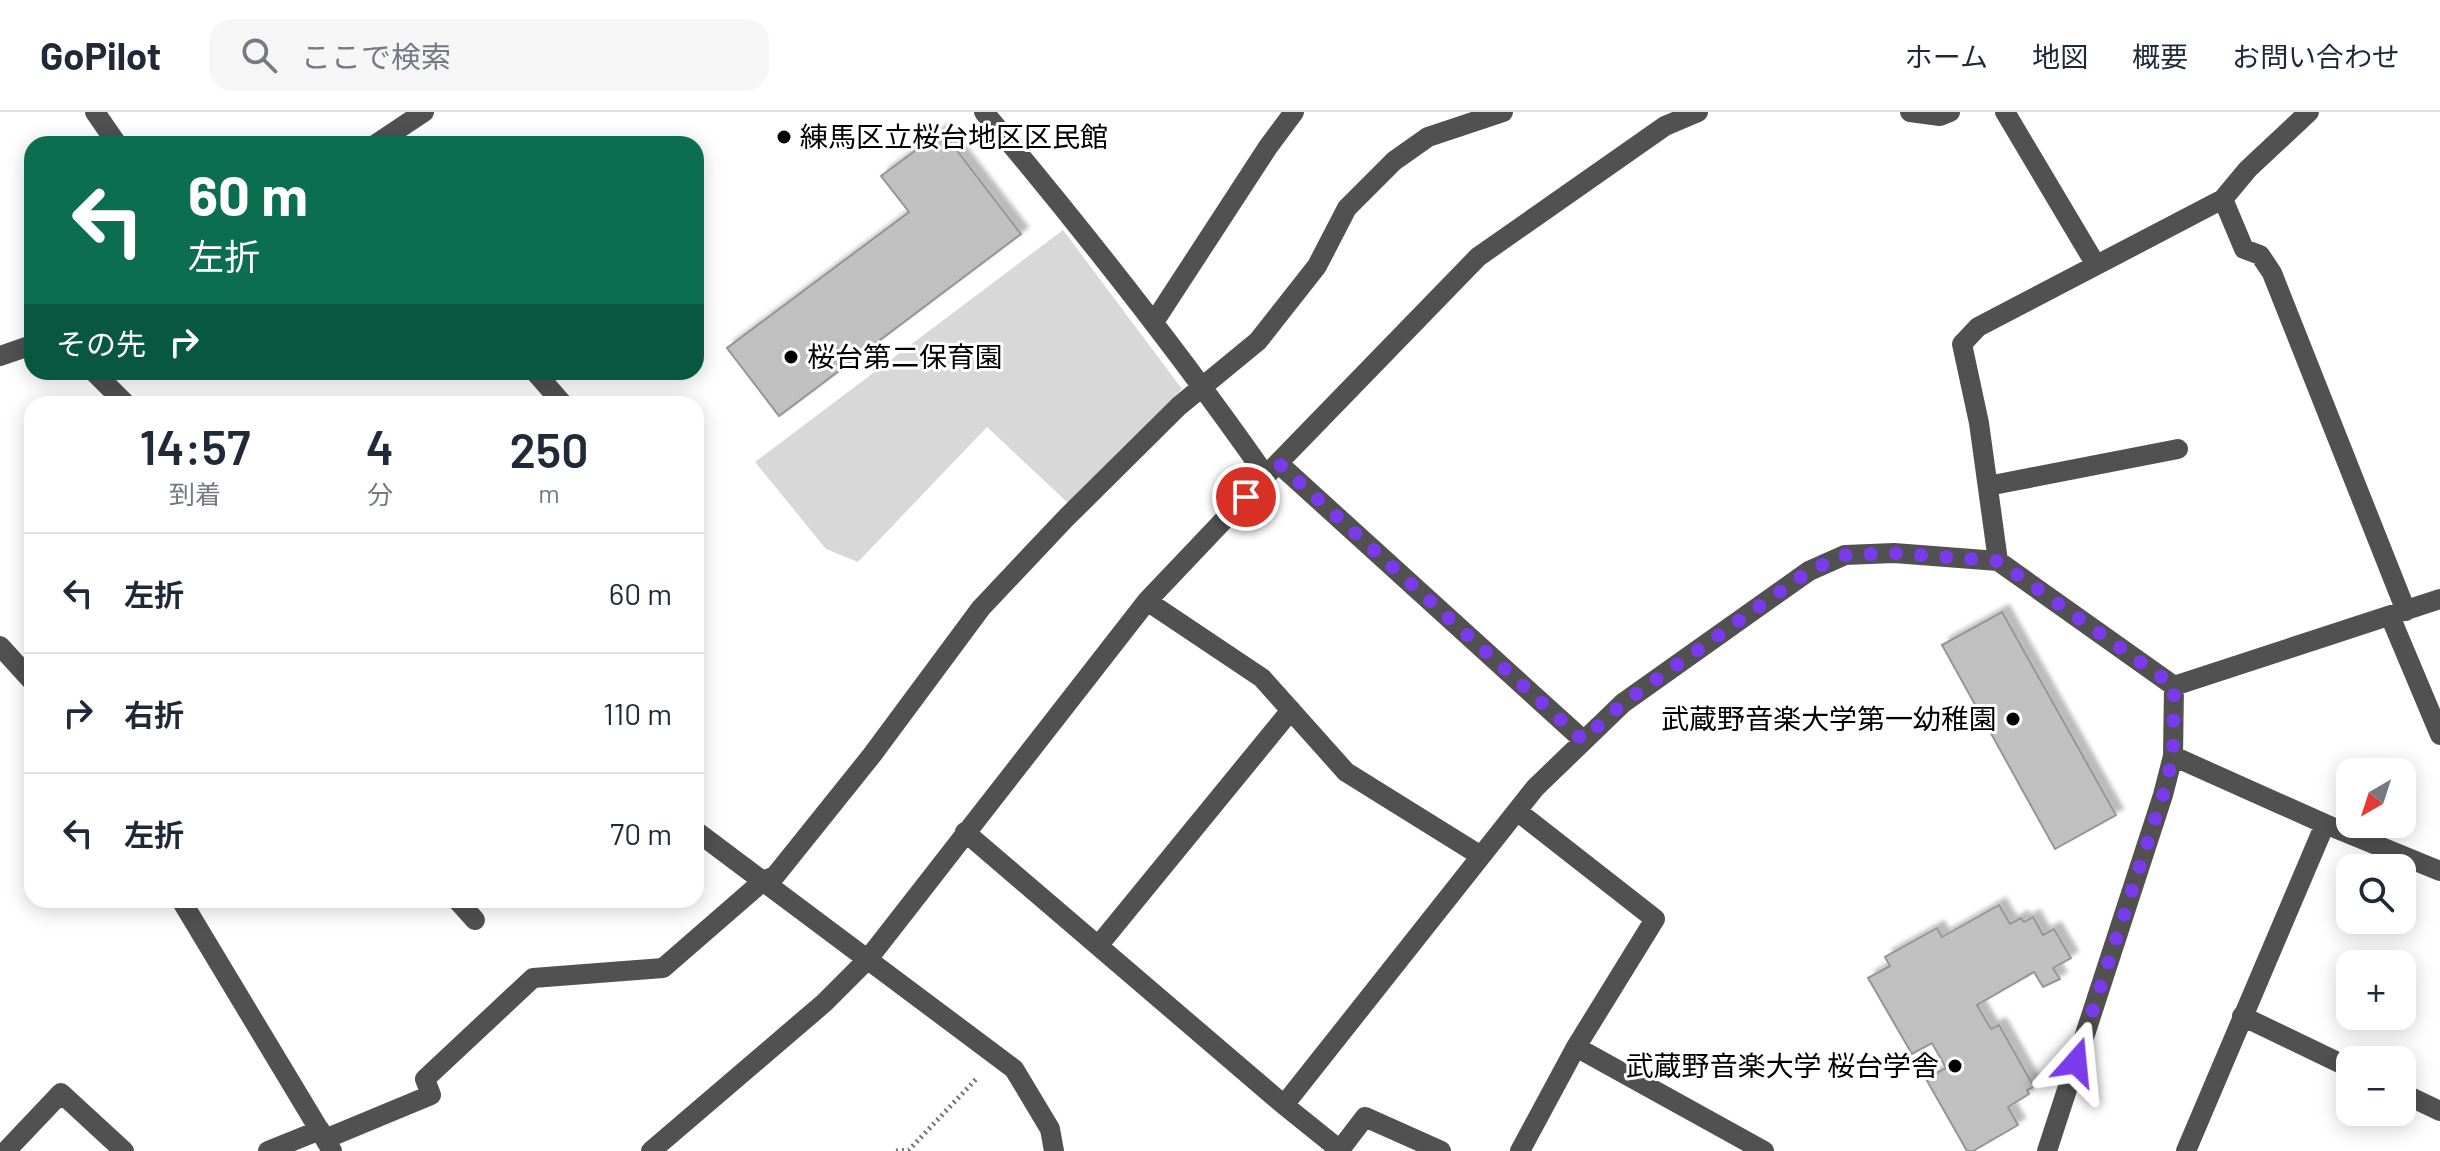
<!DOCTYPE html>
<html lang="ja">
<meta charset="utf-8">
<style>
body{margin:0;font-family:Barlow,"Noto Sans JP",sans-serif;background:#f6f6f7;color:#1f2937;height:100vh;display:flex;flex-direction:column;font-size:30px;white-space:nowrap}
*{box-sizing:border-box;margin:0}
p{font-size:26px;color:#747a83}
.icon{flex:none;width:44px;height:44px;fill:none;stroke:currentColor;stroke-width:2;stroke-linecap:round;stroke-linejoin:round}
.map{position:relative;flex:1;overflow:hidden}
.sheet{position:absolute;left:24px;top:284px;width:680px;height:512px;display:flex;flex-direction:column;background:#fff;border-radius:24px;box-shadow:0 4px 20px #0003}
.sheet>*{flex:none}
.guide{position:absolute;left:24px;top:24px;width:680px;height:244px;border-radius:24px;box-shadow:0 4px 20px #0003;background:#0b6e4f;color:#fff;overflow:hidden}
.needle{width:52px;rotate:219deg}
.tools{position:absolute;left:2336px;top:646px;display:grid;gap:16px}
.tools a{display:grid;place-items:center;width:80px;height:80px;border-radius:16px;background:#fff;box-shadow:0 4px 20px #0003;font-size:40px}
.pin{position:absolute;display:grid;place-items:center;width:68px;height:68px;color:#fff;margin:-34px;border:4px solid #fff;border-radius:50%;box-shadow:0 2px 8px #0007}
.me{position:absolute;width:88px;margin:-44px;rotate:18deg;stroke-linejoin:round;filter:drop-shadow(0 0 6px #0008)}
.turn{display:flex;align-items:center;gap:28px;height:168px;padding:0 32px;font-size:36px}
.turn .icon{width:104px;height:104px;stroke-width:2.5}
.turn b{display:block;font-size:56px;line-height:68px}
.then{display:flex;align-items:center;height:76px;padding:0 32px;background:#0003;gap:16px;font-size:30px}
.eta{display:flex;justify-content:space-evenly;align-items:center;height:136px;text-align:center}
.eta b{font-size:48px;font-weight:600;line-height:56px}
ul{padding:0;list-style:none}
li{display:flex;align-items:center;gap:24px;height:120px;padding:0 32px;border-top:2px solid #e0e1e3}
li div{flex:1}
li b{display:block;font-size:30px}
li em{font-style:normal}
header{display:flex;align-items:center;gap:48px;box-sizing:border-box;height:112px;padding:0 40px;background:#fff;border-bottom:2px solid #e0e1e3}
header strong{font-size:38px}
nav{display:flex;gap:44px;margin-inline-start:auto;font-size:28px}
.search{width:560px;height:72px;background:#f6f6f7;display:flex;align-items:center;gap:20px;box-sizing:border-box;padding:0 28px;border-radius:24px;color:#747a83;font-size:30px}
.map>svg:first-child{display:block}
.green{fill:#d8d8d8}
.building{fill:#c0c0c0;stroke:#959595;stroke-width:2;filter:url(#shadow)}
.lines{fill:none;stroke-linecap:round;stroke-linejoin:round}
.path{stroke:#737373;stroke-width:5;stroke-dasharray:2 4;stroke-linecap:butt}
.minor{stroke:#515151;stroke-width:20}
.route{stroke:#7c3aed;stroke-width:14;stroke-dasharray:0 25.2}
.poi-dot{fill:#000;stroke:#fff;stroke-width:3}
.labels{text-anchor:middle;stroke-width:6;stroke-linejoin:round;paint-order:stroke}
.poi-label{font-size:28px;fill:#000;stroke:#fff;text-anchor:start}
</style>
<header>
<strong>GoPilot</strong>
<div class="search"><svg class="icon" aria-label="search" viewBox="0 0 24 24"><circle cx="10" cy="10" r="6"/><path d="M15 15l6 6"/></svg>ここで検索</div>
<nav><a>ホーム</a><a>地図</a><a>概要</a><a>お問い合わせ</a></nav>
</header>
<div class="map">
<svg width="2440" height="1039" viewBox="0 0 2440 1039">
<defs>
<filter id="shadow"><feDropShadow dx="7" dy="-7" stdDeviation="2" flood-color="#0004"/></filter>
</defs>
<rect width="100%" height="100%" fill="#fff"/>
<path class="green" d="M1063,118L1182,277L1068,391L987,315L858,450L826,437L755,350Z"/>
<path class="building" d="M942,19L1021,122L779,304L727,236L909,100L881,64Z
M2002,500L2116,703L2055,737L1942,533Z
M1999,793L2010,812L2021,806L2024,810L2033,805L2043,823L2054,817L2071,846L2053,856L2060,867L2043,875L2034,860L1977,893L1991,917L1999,913L2034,975L2027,978L2029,982L2008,995L2018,1013L1973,1039H1967L1926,967L1946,956L1932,931L1912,942L1868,866L1890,854L1885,845L1937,816L1942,825Z"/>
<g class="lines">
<path class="path" d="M896,1039L909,1038L978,965"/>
<path class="minor" d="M95,0L117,32
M984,0C1083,118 1178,238 1266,364
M1910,0L1940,4L1950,0
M2005,0L2096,153
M376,32L424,0
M2223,87L2244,137L2260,143L2272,161L2406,499
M1154,210L1268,35L1294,0
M0,244L32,233
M94,260L126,292
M535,260L563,292
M1278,351L1583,628
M1988,374L2178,337
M1998,449L1979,311L1962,232L1978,215L2223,87L2248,57L2309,0
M1147,489L1262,566L1346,660L1481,744
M2390,504L2440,623
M0,534L32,569
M2173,644L2325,712L2440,759
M1517,699L1655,807L1576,935L1520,1039
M696,719L1014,957L1050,1017L1054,1039
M965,720L1284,993L1340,1038
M181,788L332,1039
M457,788L475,808
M1098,834L1291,598
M2242,904L2350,956
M1576,935L1764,1039
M2402,981L2440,999
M1284,993L1535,676L1623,591L1809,459L1845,443L1894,441L1998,449L2174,574L2440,487
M325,1027L431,983L425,967L533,866L663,856L763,769L775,764L872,643L981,496L1065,407L1179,294L1258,229L1317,154L1347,96L1394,49L1428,25L1503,0
M6,1039L61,981L124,1039
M268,1039L320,1018
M651,1039L824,891L868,847L1147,489L1278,351L1478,145L1665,14L1698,0
M1339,1039L1365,1005L1441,1039
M2047,1039L2163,683L2173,644L2174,574
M2186,1039L2325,712"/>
</g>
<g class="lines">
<path class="route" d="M1246,385L1278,351L1583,628L1623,591L1809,459L1845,443L1894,441L1998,449L2174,574L2173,644L2163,683L2076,950"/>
</g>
<g class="poi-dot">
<circle cx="784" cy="25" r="8"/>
<circle cx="791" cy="245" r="8"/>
<circle cx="2013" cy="607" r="8"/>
<circle cx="1955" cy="954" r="8"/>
</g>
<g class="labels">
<g class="poi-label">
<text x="800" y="35">練馬区立桜台地区区民館</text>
<text x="807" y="255">桜台第二保育園</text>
<text x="1997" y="617" text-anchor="end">武蔵野音楽大学第一幼稚園</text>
<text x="1939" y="964" text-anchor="end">武蔵野音楽大学 桜台学舎</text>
</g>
</g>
</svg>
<div class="tools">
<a><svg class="needle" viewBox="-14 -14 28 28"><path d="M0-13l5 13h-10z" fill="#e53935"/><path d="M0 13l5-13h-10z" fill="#747a83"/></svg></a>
<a><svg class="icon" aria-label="search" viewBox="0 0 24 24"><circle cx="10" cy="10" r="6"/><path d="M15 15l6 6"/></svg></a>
<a>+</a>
<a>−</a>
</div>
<div class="pin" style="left:1246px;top:385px;background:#d93025"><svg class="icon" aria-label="arrive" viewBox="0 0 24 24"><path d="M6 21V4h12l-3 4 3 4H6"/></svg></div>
<svg class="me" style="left:2076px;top:950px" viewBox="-20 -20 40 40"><path d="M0-17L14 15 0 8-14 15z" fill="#7c3aed" stroke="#fff" stroke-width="4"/></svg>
<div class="guide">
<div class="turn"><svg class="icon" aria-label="left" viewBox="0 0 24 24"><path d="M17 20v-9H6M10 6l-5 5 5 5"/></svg><div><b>60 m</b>左折</div></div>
<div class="then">その先<svg class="icon" aria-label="right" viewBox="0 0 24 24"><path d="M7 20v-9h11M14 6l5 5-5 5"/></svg></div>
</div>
<section class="sheet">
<div class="eta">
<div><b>14:57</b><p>到着</p></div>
<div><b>4</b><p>分</p></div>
<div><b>250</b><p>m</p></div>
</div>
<ul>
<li><svg class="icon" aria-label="left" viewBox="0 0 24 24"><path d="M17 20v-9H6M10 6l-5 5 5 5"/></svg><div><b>左折</b></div><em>60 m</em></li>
<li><svg class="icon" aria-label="right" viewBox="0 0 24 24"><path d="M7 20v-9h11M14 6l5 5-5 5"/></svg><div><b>右折</b></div><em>110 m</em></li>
<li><svg class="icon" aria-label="left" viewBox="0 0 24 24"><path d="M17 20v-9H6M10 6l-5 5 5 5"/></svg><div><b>左折</b></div><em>70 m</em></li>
</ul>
</section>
</div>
